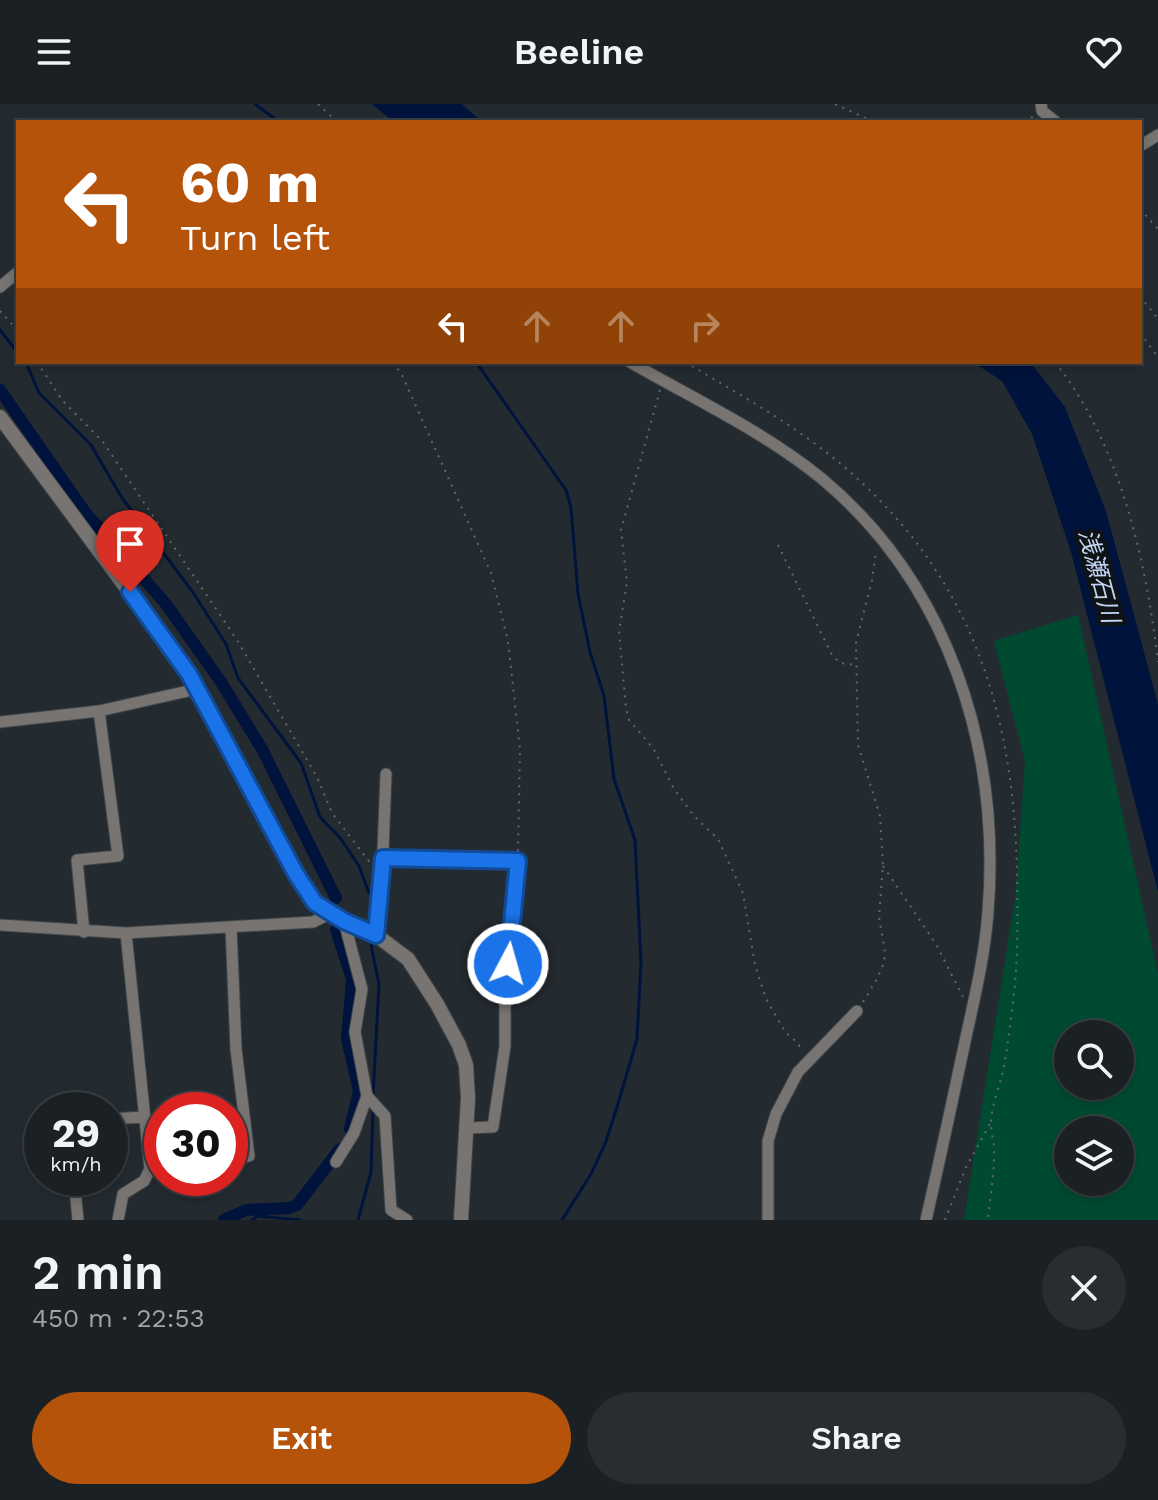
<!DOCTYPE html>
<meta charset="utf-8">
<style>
body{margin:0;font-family:"Work Sans","Noto Sans JP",sans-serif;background:#282d31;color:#f1f3f6;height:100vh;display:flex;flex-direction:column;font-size:30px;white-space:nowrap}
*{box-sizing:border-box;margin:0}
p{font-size:26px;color:#a0a3a6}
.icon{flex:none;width:44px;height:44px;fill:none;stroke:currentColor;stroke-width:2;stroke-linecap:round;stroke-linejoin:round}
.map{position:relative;height:1116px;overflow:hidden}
.details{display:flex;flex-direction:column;background:#1b2024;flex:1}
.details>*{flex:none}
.guide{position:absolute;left:16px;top:16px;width:1126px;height:244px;border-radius:0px;box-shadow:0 4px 12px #0003,0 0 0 2px #393e41;background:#b45309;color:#fff;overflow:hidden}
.controls{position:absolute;left:1054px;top:916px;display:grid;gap:16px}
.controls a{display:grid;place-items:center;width:80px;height:80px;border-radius:50%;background:#1b2024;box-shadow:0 4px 12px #0003,0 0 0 2px #393e41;font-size:40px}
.speed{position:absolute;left:24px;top:988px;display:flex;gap:16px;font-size:40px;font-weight:700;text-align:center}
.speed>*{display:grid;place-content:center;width:104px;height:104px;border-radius:50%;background:#1b2024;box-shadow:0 4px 12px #0003,0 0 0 2px #393e41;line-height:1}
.speed small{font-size:20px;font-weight:400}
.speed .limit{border:12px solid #d22;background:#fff;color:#111}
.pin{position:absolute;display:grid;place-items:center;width:68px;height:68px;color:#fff;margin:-82px -34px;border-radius:50% 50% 50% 0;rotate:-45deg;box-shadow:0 0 8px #0007}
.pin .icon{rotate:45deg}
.me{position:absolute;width:88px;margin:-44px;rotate:6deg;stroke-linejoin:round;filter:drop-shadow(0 0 6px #0008)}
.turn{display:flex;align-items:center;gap:28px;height:168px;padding:0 32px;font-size:36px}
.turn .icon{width:104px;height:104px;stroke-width:2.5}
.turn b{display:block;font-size:56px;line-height:68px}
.lanes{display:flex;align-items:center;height:76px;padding:0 32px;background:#0003;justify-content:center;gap:40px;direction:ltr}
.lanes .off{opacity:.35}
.round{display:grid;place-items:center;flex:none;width:84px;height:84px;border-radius:42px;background:#282d31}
.headline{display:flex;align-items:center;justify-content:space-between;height:136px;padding:0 32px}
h1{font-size:48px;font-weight:600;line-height:60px}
.action{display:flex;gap:16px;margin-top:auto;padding:16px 32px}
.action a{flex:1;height:92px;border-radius:48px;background:#b45309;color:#fff;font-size:32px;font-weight:600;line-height:92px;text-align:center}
.action a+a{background:#282d31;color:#f1f3f6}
header{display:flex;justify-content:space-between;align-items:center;height:104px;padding:0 32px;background:#1b2024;font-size:36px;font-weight:600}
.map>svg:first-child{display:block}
.green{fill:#004a32;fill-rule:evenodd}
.water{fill:#00133c}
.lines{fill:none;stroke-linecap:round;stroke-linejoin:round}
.stream{stroke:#00133c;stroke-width:3}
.canal{stroke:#00133c;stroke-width:12}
.minor-casing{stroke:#40474b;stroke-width:13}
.tertiary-casing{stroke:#40474b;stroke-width:16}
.path{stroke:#62696d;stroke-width:2;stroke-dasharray:2 6;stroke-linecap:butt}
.minor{stroke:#787472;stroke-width:11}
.tertiary{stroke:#787472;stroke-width:14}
.route-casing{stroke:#114b97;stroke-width:20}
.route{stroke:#1a73e8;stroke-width:14}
.labels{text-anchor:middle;stroke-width:8;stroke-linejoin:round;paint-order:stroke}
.water-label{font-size:24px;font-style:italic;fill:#c1d6f3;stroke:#101315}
</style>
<header><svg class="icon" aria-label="menu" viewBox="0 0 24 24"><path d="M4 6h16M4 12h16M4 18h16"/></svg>Beeline<svg class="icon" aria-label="heart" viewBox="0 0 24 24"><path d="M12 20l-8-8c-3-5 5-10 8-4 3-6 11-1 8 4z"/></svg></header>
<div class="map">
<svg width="1158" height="1116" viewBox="0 0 1158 1116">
<rect width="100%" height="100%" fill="#242b30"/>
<path class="green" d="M1078,511L1158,870V1116H964L1016,788L1025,657L994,537ZM1068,930H1120V982H1068ZM1068,1026H1120V1078H1068Z"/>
<path class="water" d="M372,0H462L482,18H394Z
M973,258H1030L1065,303L1106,407L1158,600V788L1071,448L1032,330L1002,277Z"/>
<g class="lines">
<path class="stream" d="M255,0L279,18
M0,226L18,249
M26,258L39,289L91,341L122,394L192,487L226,540L238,574L301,659L320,713L341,735L359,762L369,789
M476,258L566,386L571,404L578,490L590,548L604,592L614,675L635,736L641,859L637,935L618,1000L605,1040L591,1070L562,1116
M371,841L379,880L373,992
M252,1116L258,1112L300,1116
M358,1116L371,1068L373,1004"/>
<path class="canal" d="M0,286L85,408L166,500L221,578L262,645L336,794
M336,826L352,875L347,935L359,987L350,1025
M224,1116L246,1106L289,1104L297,1101L340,1045"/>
<defs>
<path id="minor" d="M1041,0L1042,7L1056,18
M1140,42L1158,31
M0,183L18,168
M630,258C694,295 763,327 821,374C949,480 1001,646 988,808C985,850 975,892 966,933C953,994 940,1055 926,1116
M0,618L99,607
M383,754L518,757L505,891V942L493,1023L467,1024
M0,821L126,829L313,818L331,809
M84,828L77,756L118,752L99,607L197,585
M376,831L382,773L386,670
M367,992L385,1012L391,1106L407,1116
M110,1015L144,1013
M230,1057L249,1052L236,945L231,823
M336,1058L354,1029L367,992L355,928L362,885L344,817
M150,1065L162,1064
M74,1074L78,1116
M118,1116L123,1090L144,1077L150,1065L126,829
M768,1116V1037L776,1010L798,968L857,907"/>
<path id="tertiary" d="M0,313L180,556L307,789L315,799L344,817L376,831L408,855L437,900L459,941L466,961L468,994L461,1116"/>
</defs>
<use href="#minor" class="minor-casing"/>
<use href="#tertiary" class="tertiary-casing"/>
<path class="path" d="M318,0L337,18
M835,0L874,18
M1024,18L1034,12
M1140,105L1158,125
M1140,192L1158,215
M0,207L18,227
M1140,229L1158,253
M37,258L62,296L103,338L237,536L317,673L332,709L371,760
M393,258L402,271L491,469L508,537L520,645L518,747
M685,258C745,294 808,328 860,377C977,485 1015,619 1017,774C1018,813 1018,851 1014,889C1011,915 1008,941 1003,967C999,984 991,1003 991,1020C991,1030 995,1040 994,1050C994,1072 990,1094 988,1116
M1055,258C1120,340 1146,456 1158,558
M660,286L621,426L627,478L619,527L626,604L629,616L653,644L674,685L694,712L718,735L743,789L755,861L766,895L786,929L798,939L801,946
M778,441L832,551L840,559L855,561
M883,762L936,840L963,893
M863,898L877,875L884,859L885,848L879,813L883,761L880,712L858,641L856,539L872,476L876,448
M945,1116L966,1063L990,1020"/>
<use href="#minor" class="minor"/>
<use href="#tertiary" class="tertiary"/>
</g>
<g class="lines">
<defs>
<path id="route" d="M130,488L189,570L296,770L315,799L344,817L376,831L383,754L518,757L508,860"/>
</defs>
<use href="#route" class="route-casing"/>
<use href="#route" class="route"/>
</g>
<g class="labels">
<g class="water-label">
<text transform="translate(1099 472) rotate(75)" y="8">浅瀬石川</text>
</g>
</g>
</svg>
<div class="controls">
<a><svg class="icon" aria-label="search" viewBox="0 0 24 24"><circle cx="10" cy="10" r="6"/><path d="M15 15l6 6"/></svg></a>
<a><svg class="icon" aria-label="layers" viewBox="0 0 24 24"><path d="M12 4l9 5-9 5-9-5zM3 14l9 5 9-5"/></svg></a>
</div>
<div class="speed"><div>29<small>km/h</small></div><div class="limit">30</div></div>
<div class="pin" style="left:130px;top:488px;background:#d93025"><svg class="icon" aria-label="arrive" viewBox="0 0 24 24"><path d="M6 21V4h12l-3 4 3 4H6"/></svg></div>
<svg class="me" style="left:508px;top:860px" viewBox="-20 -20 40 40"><circle r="17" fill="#1a73e8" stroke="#fff" stroke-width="3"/><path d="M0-11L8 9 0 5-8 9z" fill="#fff"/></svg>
<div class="guide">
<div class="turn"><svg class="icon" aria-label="left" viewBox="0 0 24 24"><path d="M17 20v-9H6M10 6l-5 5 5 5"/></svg><div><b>60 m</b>Turn left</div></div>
<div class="lanes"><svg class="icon" aria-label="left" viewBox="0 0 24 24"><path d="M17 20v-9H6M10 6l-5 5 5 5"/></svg><svg class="icon off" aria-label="ahead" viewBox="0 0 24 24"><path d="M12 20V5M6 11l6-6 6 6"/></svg><svg class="icon off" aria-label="ahead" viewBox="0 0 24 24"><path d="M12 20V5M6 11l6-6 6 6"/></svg><svg class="icon off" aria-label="right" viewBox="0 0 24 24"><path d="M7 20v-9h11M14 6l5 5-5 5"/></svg></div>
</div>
</div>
<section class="details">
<div class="headline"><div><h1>2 min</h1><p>450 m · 22:53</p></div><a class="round"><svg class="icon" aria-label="close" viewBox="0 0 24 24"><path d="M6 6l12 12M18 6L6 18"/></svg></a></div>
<div class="action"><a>Exit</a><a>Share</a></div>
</section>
